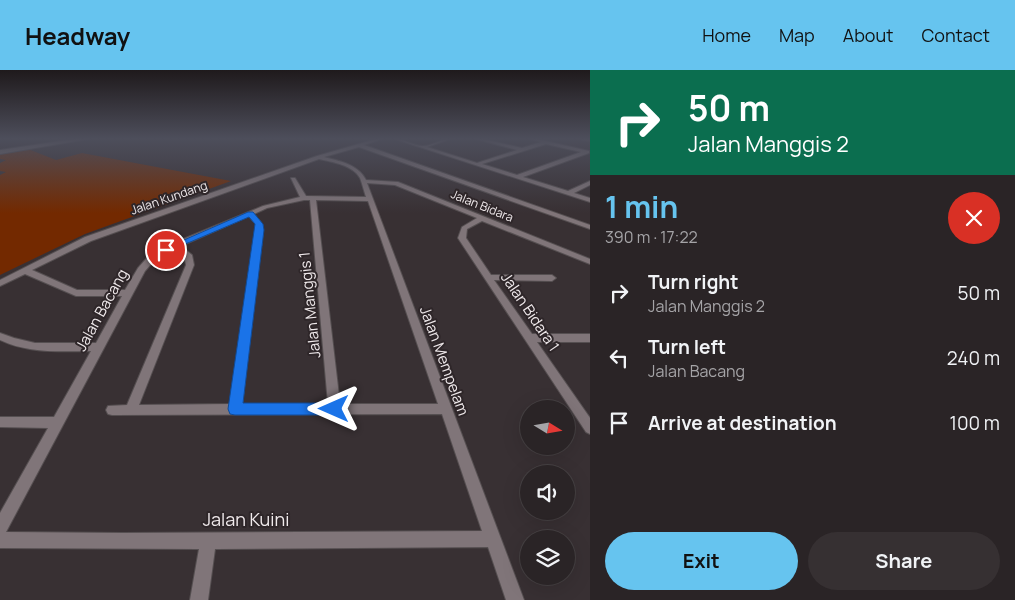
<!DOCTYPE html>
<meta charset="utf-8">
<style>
body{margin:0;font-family:Manrope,sans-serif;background:#363032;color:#f1f3f6;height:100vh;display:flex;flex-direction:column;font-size:19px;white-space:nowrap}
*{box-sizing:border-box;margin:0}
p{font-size:16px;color:#a5a4a7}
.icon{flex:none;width:28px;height:28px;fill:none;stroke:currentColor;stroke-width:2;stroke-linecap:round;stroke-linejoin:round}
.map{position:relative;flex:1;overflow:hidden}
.side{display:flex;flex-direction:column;background:#2a2426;width:425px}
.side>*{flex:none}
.hud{background:#0b6e4f;color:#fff;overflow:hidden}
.needle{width:32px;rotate:101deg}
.fabs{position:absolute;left:520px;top:330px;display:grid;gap:10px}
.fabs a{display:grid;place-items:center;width:55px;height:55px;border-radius:50%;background:#2a2426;box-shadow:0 5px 20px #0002,0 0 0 1px #464143;font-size:25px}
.pin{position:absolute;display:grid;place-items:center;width:42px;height:42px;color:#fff;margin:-21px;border:2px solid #fff;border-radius:50%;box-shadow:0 1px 5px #0007}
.me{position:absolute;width:55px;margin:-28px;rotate:270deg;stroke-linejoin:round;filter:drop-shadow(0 0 4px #0008)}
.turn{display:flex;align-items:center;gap:18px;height:105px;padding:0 15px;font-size:22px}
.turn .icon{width:65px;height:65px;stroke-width:2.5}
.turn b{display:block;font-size:35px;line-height:42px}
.round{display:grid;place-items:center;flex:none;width:52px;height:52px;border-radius:26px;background:#363032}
.headline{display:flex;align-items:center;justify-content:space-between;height:85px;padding:0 15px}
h1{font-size:30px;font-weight:700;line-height:38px;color:#66c4ef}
.button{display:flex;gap:10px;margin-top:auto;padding:10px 15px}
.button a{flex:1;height:58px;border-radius:30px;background:#66c4ef;color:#111;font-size:20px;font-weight:700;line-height:58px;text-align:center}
.button a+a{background:#363032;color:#f1f3f6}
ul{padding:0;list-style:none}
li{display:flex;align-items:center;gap:15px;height:65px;padding:0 15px}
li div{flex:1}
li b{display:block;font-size:19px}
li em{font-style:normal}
header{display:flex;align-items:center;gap:30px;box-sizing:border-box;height:70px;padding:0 25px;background:#66c4ef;color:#111}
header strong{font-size:24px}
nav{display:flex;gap:28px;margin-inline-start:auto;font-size:18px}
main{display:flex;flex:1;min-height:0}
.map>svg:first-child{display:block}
.green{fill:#732900}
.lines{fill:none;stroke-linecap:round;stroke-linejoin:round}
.street-casing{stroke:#554f51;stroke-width:2}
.secondary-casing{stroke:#554f51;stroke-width:2}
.street{fill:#807579;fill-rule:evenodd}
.secondary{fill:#807579;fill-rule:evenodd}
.route{fill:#1a73e8;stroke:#114b97}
.labels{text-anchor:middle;stroke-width:4;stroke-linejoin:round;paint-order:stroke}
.far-street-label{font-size:12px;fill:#f0eaec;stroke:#2e2629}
.street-label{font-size:15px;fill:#f0eaec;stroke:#2e2629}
.near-street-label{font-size:18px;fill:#f0eaec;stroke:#2e2629}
</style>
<header>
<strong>Headway</strong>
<nav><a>Home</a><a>Map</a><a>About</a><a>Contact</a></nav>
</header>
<main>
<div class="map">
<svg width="590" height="530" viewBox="0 0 590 530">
<rect width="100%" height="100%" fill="#383033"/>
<path class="green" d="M28,79L56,90L82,83L231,111L85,164L0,205V105L6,102L0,101V93L6,90L0,89V84Z"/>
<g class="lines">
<defs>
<path id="street" d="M376,69H382L364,75L590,155V159L359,77L324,87C339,91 358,94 366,110L398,112L590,189V194L482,151L467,159L466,168L491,205H552L556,208L552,211L494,210L532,264H590V272H537L590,348V364L586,362L458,168L462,157L477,148L395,115L367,113L524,530H506L488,477L215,479L208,530H190L199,479L0,478V443L48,358L0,357V347H54L91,281C61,281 29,284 0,270V263L14,268L35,273H96L122,226H76L25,204L0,216V210L85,167L317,86ZM319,89C332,92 353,95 360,108C362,113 364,121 366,127L306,126L295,108H291L300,127L263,136L152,182L138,198L125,220H77L32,200L91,171ZM304,130H310L328,334H242L263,160L262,154L254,144L267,138ZM316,130L368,131L438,334H340ZM249,146L256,154L257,160L230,334L139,335L194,195L192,185L181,176ZM175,178L184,186L186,195L127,335L108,336L106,340L108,344L112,345L442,344L482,461L123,463L6,462L145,201L158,186Z
M395,69C405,69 413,76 423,76C432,76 440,69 450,69L427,77L477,93L517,80L476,69H483L522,78L541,72L530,69H537L589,81V83L523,107L568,121L590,111V115L574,123L590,128V132ZM546,74L581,82L517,105L482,94Z
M582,69H590V71L582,70Z"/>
<path id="secondary" d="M74,69H88L0,84V80Z"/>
</defs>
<use href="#street" class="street-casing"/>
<use href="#secondary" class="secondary-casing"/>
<use href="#street" class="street"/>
<use href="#secondary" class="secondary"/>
</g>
<linearGradient id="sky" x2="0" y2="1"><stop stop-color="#1f1a1c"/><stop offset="0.48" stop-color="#4d4e5b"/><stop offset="1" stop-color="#4d4e5b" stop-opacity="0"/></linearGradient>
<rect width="590" height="143" fill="url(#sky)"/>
<path class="route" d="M248,142H253L263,154L264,160L243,333H334L339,335L341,339L339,343L334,345H235L230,344L228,339L255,154L249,147L169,181L161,180Z"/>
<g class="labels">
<g class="far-street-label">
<text transform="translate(169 128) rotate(-19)" y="4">Jalan Kundang</text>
<text transform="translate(482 136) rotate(22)" y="4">Jalan Bidara</text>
</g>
<g class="street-label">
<text transform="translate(310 235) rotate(-96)" y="5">Jalan Manggis 1</text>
<text transform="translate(102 240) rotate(-61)" y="5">Jalan Bacang</text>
<text transform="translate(530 242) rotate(56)" y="5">Jalan Bidara 1</text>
<text transform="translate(444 291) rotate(70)" y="5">Jalan Mempelam</text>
</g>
<g class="near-street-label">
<text x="246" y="456">Jalan Kuini</text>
</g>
</g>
</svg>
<div class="fabs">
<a><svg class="needle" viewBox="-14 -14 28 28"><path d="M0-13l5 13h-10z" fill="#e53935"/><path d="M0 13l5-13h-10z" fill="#a5a4a7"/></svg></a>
<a><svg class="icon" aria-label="sound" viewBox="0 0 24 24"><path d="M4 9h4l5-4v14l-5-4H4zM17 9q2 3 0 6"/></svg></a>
<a><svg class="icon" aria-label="layers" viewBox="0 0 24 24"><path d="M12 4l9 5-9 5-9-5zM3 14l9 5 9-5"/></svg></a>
</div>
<div class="pin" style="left:166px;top:180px;background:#d93025"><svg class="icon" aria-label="arrive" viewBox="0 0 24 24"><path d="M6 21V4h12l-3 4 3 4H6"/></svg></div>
<svg class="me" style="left:334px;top:339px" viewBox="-20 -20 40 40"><path d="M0-17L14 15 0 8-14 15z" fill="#1a73e8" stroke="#fff" stroke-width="4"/></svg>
</div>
<section class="side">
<div class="hud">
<div class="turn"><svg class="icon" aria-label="right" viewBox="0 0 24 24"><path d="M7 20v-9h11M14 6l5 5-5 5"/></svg><div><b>50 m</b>Jalan Manggis 2</div></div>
</div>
<div class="headline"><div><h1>1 min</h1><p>390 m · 17:22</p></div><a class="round" style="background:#d93025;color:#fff"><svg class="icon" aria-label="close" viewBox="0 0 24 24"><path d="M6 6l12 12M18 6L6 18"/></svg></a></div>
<ul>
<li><svg class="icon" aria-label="right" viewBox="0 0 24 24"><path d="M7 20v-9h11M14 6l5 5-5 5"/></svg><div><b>Turn right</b><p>Jalan Manggis 2</p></div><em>50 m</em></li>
<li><svg class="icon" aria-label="left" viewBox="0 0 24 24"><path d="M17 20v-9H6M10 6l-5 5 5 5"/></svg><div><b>Turn left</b><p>Jalan Bacang</p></div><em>240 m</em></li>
<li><svg class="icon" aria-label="arrive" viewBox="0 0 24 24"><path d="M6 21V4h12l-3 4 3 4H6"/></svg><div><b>Arrive at destination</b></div><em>100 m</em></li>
</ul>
<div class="button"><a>Exit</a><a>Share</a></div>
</section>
</main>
